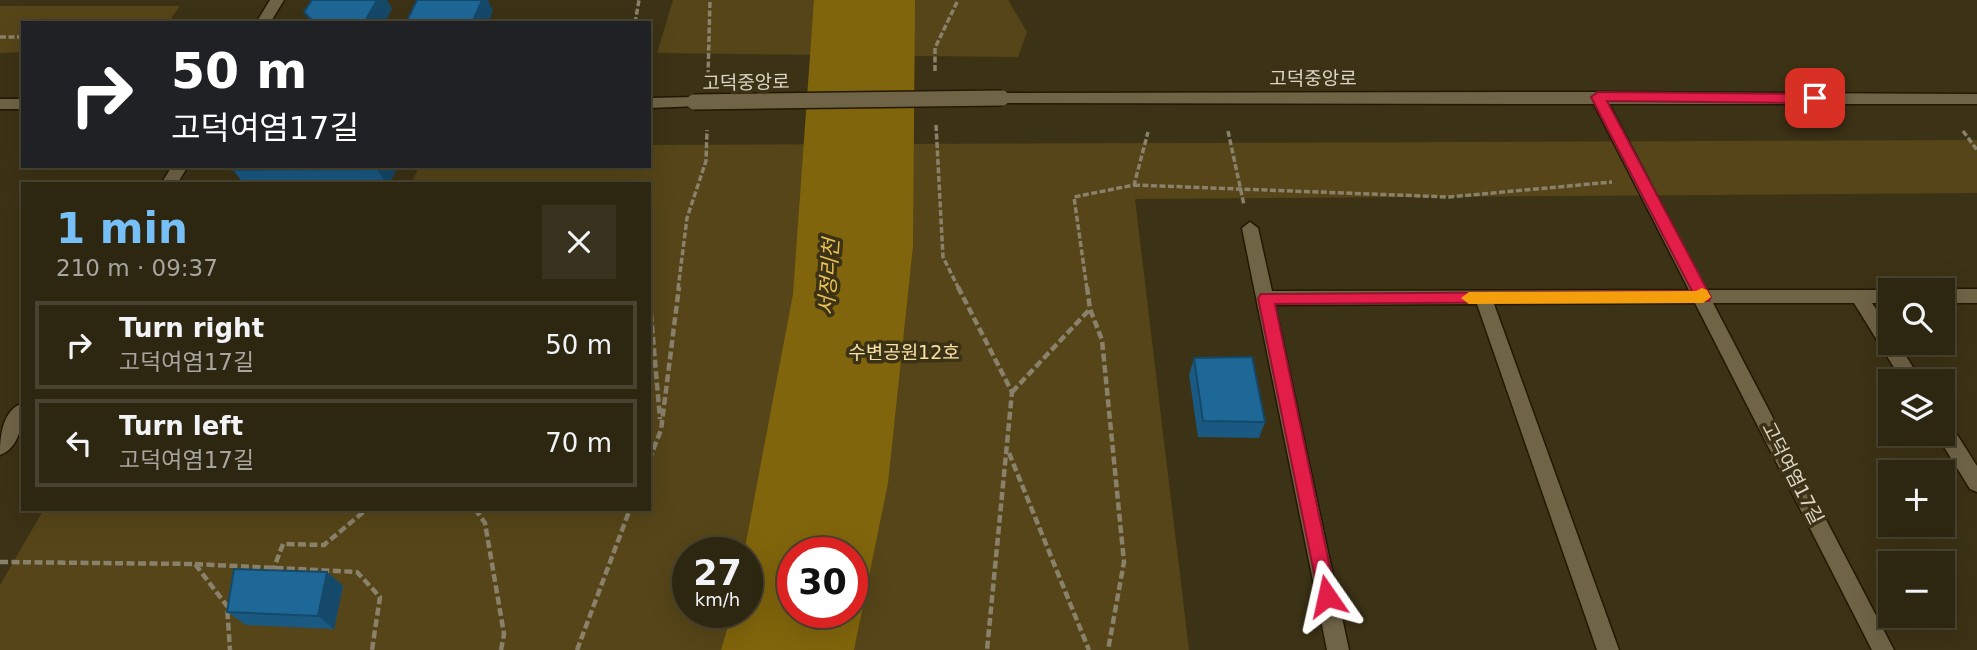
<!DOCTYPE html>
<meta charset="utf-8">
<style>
body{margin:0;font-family:"DejaVu Sans","Noto Sans KR",sans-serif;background:#39321e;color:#f1f3f6;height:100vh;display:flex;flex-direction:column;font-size:26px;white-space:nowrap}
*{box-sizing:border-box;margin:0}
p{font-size:23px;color:#a7a59f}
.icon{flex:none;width:38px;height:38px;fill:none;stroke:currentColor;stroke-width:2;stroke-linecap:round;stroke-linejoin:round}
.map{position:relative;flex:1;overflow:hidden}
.panel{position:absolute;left:21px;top:182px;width:630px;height:329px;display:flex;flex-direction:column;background:#2d2610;border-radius:0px;box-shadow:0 7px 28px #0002,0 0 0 2px #484330}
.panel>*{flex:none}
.top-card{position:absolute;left:21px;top:21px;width:630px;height:147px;border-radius:0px;box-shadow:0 7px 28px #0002,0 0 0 2px #484330;background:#202124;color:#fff;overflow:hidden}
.buttons{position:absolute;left:1878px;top:278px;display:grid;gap:14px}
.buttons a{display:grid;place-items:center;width:77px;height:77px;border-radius:0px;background:#2d2610;box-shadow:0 7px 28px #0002,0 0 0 2px #484330;font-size:35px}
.speed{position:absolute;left:672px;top:537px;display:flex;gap:14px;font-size:35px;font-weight:700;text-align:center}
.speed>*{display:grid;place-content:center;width:91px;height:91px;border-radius:50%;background:#2d2610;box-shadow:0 7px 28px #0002,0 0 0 2px #484330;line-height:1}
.speed small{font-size:18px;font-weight:400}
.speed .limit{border:10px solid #d22;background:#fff;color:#111}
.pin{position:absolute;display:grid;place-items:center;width:60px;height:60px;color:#fff;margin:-30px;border-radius:14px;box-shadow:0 4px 10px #0006}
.me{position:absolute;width:77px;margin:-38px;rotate:349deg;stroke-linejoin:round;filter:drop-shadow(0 0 5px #0008)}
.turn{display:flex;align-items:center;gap:24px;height:147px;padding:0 35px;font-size:32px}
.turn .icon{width:91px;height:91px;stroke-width:2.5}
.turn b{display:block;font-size:49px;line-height:60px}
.round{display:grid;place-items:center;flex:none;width:74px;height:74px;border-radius:0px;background:#39321e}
.overview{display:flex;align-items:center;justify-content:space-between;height:119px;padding:0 35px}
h1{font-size:42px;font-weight:700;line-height:52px;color:#76c0f7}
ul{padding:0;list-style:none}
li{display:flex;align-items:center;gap:21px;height:88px;margin:0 14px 10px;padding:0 21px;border:4px solid #484330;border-radius:0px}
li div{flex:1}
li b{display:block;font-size:26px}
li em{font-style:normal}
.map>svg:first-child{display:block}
.green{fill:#564518;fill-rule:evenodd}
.water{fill:#81650c;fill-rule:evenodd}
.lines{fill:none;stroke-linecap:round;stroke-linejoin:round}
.minor-casing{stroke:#231900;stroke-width:3}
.path-far1{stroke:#89816a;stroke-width:3.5;stroke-dasharray:6 2.5;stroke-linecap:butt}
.path{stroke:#89816a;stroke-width:4.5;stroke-dasharray:8 3.5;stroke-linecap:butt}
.minor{fill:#706447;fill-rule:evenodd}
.minor-bridge-casing{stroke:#231900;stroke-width:18;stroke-linecap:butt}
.path-bridge{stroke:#89816a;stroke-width:4.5;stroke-dasharray:8 3.5;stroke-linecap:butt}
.minor-bridge{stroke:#706447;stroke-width:15}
.wall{fill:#1a5982}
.shaded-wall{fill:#15496a}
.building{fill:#1e6897;stroke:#15496a;stroke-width:2}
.route{fill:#e11d48;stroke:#92132f;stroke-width:2}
.slow{fill:#f59e0b}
.labels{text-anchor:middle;stroke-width:7;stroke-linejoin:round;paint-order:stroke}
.street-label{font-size:19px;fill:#ddd6c6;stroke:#3c3215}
.park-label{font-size:19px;fill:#f8e1a6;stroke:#3c3215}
.water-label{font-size:21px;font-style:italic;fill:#e8c155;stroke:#3c3215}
</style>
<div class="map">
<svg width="1977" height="650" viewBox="0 0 1977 650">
<rect width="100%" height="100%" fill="#3c3215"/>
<path class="green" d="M673,0H1008L1027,32L1018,57L657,53Z
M0,6H180L168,23H23V52L0,53Z
M1977,140V193L1135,199L1189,650H0V585L44,509H649V184H411L419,166H649V145ZM688,553H747V612H688ZM793,553H852V612H793Z"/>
<path class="water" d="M814,0H915L913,246L888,483L854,650H721L732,613L747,612V553H744L793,294ZM793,553H852V612H793Z"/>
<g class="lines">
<defs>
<path id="minor" d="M270,0H284L270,23H256Z
M1598,92L1977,94V104H1609L1706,290H1894H1890V303H1872L1890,330V343H1898L1922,382H1903L1854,303H1713L1894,650H1872L1695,303L1494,304L1619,650H1597L1477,304L1275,305L1349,650H1327L1242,228L1250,222L1258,228L1272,291L1689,290L1594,104L1002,103L995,98L1002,93Z
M694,97L699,98L701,102L699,106L649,108V98Z
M0,99H23V109H0Z
M172,166H188L177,184H161Z
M1942,289H1977V303H1942V290H1938Z
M23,403C23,422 20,448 0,455C0,437 2,410 23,403Z
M1942,420L1949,422L1977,466V492L1970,489L1936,434H1942Z"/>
</defs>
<use href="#minor" class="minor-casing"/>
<path class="path-far1" d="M635,23L639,0
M0,37H23
M935,71V48L958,0
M708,76L710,0
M936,125L943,257L959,289
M1228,131L1244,205
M1963,131L1977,150
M610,181L613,184
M1134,185L1449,197L1612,182
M678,289L687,218L706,161L707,130
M1087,289L1074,197L1134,185L1148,132"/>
<path class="path" d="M958,287L1012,392L987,650
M1087,287L1090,309L1102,340L1124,562L1108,650
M649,291L660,419
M1012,392L1090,309
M1009,453L1089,650
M649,460L661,430L679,287
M475,509L485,523L504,634L501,650
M0,562L195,564L227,606L230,650
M272,573L283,544L324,545L367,509
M577,650L630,509"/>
<use href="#minor" class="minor"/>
<defs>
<path id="minor-bridge" d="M694,102L1002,98"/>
</defs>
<use href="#minor-bridge" class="minor-bridge-casing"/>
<path class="path-bridge" d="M195,564L357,572L380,597L372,650"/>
<use href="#minor-bridge" class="minor-bridge"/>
</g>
<path class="wall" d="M392,9L384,23H311L304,12Z
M235,166H398L389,184H244L233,170Z
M1194,358L1265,422L1259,438L1198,437L1189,375Z
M327,572L343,586L334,629L246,625L227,612Z"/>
<path class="shaded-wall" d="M377,0H387L392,9L384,23H364Z
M482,0H488L493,11L488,23H472Z
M378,166H398L389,184H386L377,169Z
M327,572L343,586L334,629L318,616Z"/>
<path class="building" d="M312,0H377L364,23H315L304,12Z
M417,0H482L472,23H406Z
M235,166H378L377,169L233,170Z
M1252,357L1265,422L1203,421L1194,358Z
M234,569L327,572L318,616L227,612Z"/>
<path class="route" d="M1598,92L1815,94L1821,98L1815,103L1607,101L1711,297L1709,301L1275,304L1336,596L1333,602L1327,605L1320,602L1258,298L1261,294L1692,291L1591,97Z"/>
<path class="slow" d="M1702,288L1707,290L1711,297L1703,303L1469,304L1461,298L1469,292L1696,291Z"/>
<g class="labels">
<g class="street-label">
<text x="1313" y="85">고덕중앙로</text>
<text transform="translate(746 82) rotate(-1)" y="7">고덕중앙로</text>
<text transform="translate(1793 473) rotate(63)" y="7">고덕여염17길</text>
</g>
<g class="park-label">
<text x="904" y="359">수변공원12호</text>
</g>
<g class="water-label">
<text transform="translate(829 277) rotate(-86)" y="7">서정리천</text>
</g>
</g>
</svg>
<div class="buttons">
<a><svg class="icon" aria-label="search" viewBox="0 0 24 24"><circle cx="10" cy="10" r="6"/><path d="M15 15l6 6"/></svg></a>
<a><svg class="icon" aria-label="layers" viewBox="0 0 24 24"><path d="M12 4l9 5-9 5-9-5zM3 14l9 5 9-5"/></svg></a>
<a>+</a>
<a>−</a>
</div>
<div class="speed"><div>27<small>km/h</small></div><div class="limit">30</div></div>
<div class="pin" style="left:1815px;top:98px;background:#d93025"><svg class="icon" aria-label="arrive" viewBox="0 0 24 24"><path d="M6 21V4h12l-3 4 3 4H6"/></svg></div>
<svg class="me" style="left:1327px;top:596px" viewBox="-20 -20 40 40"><path d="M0-17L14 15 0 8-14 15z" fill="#e11d48" stroke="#fff" stroke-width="4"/></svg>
<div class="top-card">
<div class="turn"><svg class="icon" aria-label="right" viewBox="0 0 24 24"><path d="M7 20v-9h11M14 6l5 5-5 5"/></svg><div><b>50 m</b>고덕여염17길</div></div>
</div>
<section class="panel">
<div class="overview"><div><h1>1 min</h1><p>210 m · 09:37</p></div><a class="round"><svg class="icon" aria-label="close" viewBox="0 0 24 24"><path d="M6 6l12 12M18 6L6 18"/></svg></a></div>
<ul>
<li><svg class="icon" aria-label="right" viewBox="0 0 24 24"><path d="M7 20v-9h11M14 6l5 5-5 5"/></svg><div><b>Turn right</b><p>고덕여염17길</p></div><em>50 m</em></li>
<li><svg class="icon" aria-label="left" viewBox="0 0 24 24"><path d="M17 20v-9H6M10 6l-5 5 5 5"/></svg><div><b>Turn left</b><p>고덕여염17길</p></div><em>70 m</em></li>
</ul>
</section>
</div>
